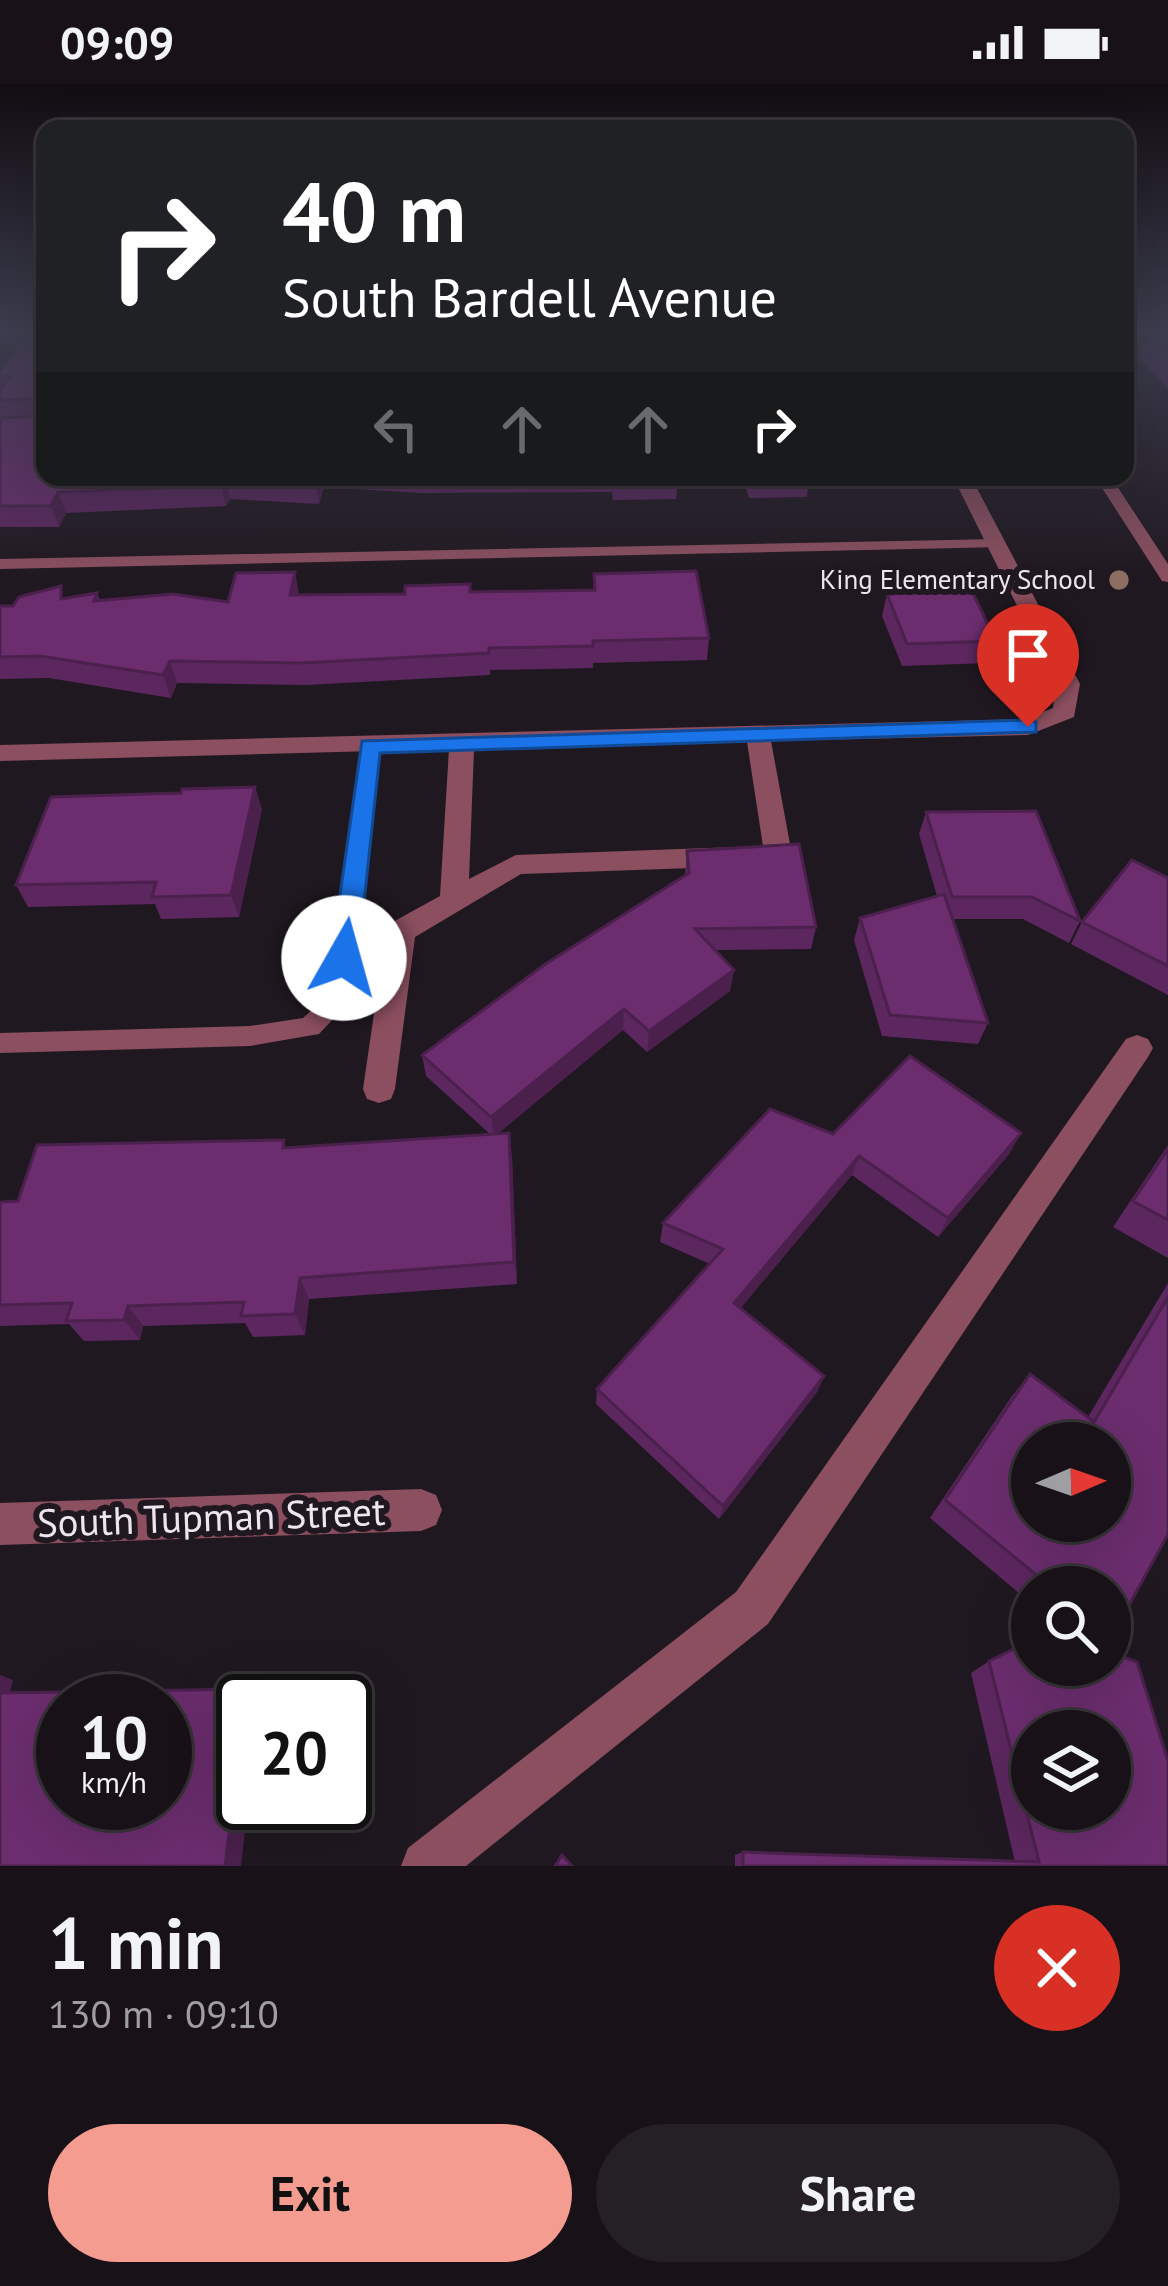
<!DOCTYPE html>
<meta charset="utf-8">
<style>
body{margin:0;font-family:"PT Sans",sans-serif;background:#252025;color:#f1f3f6;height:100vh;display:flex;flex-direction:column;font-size:45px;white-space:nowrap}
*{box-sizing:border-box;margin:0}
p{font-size:39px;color:#9f9ea2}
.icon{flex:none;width:66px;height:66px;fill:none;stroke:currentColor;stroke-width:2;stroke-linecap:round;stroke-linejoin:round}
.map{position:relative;height:1782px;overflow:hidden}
.sheet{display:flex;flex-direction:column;background:#181218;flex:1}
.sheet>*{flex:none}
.top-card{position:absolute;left:36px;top:36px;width:1098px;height:366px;border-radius:24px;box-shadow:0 12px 48px #0002,0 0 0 3px #363237;background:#202124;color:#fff;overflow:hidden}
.needle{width:78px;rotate:88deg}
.buttons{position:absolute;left:1011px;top:1338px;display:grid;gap:24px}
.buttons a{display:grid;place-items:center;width:120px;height:120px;border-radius:50%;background:#181218;box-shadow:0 12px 48px #0002,0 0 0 3px #363237;font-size:60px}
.speed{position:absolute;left:36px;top:1590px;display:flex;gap:24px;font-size:60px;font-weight:700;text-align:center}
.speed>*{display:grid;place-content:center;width:156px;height:156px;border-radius:50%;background:#181218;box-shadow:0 12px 48px #0002,0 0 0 3px #363237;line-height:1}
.speed small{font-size:30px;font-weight:400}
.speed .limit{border:6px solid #111;border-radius:18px;background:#fff;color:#111}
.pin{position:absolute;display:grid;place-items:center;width:102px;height:102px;color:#fff;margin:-123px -51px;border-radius:50% 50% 50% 0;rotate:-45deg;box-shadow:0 0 12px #0007}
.pin .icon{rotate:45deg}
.me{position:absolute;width:132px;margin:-66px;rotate:7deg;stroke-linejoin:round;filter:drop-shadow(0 0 9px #0008)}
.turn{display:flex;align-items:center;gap:42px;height:252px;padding:0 48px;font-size:54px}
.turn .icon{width:156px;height:156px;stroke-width:2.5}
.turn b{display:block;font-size:84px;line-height:102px}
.lanes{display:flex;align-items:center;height:114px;padding:0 48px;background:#0003;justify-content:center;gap:60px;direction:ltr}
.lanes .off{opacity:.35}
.round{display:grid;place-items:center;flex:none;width:126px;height:126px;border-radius:63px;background:#252025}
.head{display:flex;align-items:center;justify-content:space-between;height:204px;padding:0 48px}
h1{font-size:72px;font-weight:600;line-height:90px}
.button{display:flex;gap:24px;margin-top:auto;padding:24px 48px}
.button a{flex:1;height:138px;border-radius:72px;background:#f59c91;color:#111;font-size:48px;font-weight:600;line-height:138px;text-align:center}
.button a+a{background:#252025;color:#f1f3f6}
.status{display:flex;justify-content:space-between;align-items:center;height:84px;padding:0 60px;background:#181218;direction:ltr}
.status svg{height:33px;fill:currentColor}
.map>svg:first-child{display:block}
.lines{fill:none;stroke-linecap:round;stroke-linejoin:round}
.service{fill:#8b4f5f;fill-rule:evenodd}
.minor{fill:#8b4f5f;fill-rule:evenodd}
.wall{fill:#5c275f}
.shaded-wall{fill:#4b204d}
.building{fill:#6b2d6e;stroke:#4b204d;stroke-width:3;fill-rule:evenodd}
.route{fill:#1a73e8;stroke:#114b97;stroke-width:3}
.education-dot{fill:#8d6e63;stroke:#201820;stroke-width:4.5}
.labels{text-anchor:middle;stroke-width:12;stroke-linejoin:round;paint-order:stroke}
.far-poi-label{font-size:27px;fill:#ede7ed;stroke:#201820;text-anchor:end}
.near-street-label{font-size:39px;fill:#ede7ed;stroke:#201820}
</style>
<div class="status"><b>09:09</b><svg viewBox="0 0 49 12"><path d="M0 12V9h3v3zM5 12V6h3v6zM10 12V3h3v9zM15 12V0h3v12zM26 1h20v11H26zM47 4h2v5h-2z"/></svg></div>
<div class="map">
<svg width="1168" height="1782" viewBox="0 0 1168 1782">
<rect width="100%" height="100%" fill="#201820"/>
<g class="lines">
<path class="service" d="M1095,393H1111L1168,480V498L1162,497Z
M997,455L1005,460L1003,463L0,485V475Z
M370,656L380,662L351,916L319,950L250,962L0,969V949L250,942L303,934L327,912L360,662Z"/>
<path class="minor" d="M953,393H971L1080,600L1074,633L1028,651L771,657L792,771L778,781L521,790L415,853L395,1005L391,1015L379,1019L367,1015L363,1005L386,847L391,839L440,812L449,665L0,677V661L1025,635L1053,624L1056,600ZM747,658L763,762L516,771L469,795L474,665Z
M1137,951L1148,955L1153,964L1148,973L768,1540L466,1782H401L408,1764L736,1508L1126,955Z
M421,1405L436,1411L442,1426L436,1441L421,1447L0,1461V1419Z"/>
</g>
<path class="wall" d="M45,246V393H678L676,415L613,416L612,408L421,409L324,403L319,420L230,415L226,422L66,429L59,443H0V288Z
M1168,246V305L1139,273L1148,247Z
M743,393H907L905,400L808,402L807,413L749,414Z
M594,490L709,554L707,576L593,579V584L490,586V591L307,601L177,599L171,614L49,594L0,595V522H13L97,509L100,517L228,518L299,511L593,506Z
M909,499L996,557L989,579L902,582L882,532L887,510L907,509Z
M262,725L239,833L161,835L155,820L28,823L16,801Z
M926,728L1080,837L1069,859L1023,835H952L988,939L978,960L882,952L854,856L860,834L937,812L919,750Z
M687,767L816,843L811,865L715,866L734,886L730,907L647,968L623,946L498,1049L512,1072L517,1200L309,1215L305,1251L253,1253L245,1239L143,1242L140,1256L84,1257L69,1240L0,1242V1118L18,1117L287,1064L490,1050L426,992L422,971L685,792Z
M1168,794V911L1071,860L1082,838Z
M833,1050L1010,1069L938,1153L852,1091L740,1224L824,1292L817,1308L719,1435L596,1320L597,1305L710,1180L660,1158L663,1139Z
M1168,1061V1174L1113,1143Z
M1168,1199V1450L1110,1503H1032V1520L930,1434L1012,1312L1030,1290L1088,1333Z
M989,1577L1168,1782H735V1771L743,1768L1015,1778L971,1589Z"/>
<path class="shaded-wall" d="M317,393H322L324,403L319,420L315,399Z
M225,394L230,415L226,422L221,402Z
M58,408L66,429L59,443L51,422Z
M295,488L299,510L295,532L290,511Z
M170,577L177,599L171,614L163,591Z
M255,703L262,725L239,833L231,811Z
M734,886L730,907L647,968L649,947Z
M624,925L623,946L494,1053L491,1033Z
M509,1049L512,1072L517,1200L514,1178Z
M1021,1049L1010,1069L938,1153L948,1134Z
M859,1072L852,1091L730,1237L734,1219Z
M300,1194L309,1215L305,1251L295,1230Z
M128,1222L143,1242L140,1256L124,1236Z
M824,1292L817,1308L719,1435L723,1422Z
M0,1591L13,1596L7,1619L0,1616Z
M246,1605L260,1614V1617H245Z
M243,1633V1719H248L241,1782H225Z"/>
<path class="building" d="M31,246H45V393H317L315,399L225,394L221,402L58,408L51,422H0V334L41,332L42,319L38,315L0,316V305L10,292L0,293V288Z
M1168,246V268L1148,247Z
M613,393H678V394L613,395Z
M696,487L709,554L593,557V562L489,564V569L302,579L170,577L163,591L40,572L0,573V522H13L19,513L61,502V515L97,509L94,517L173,510L228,518L236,489L295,488L290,511L405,510V502L470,500V508L595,506L594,490Z
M967,497L996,557L907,560L887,510L913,509L909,499Z
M255,703L231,811L152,813L156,798L16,801L51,713L181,709L182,705Z
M1036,727L1080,837L1032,813H952L926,728Z
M799,760L816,843L695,845L734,886L649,947L624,925L491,1033L422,971L544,881L689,789L687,767Z
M1132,776L1168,794V882L1082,838Z
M944,810L988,939L890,931L860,834Z
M910,972L1021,1049L948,1134L859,1072L734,1219L824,1292L723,1422L597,1305L723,1165L663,1139L770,1025L833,1050Z
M509,1049L514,1178L300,1194L295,1230L241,1232L244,1218L128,1222L124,1236L66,1237L72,1219L0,1221V1118L18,1117L37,1061L284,1056L283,1064Z
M1168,1065V1136L1133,1117Z
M1168,1213V1450L1110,1556V1503H1051L945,1416L1030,1290L1094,1338ZM1032,1359H1110V1437H1032Z
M1032,1556V1581H1110V1568L1137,1578L1168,1677V1782H743V1768L1039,1778L989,1577ZM1032,1647H1110V1725H1032Z
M246,1605L245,1617H243V1633L225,1782H0V1609ZM63,1617H165V1719H63Z
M562,1771L572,1782H555Z"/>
<linearGradient id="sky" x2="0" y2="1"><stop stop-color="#120d12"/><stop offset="0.5" stop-color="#3c3d4e"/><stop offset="1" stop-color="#3c3d4e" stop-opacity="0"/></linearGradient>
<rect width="1168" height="495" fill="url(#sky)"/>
<path class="route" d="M1028,636L1036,638V648L380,669L358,874L344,884L331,874L362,657Z"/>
<circle class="education-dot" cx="1119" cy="496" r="12"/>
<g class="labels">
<g class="far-poi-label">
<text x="1095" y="505">King Elementary School</text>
</g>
<g class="near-street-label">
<text transform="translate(211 1433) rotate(-2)" y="14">South Tupman Street</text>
</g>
</g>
</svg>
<div class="buttons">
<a><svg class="needle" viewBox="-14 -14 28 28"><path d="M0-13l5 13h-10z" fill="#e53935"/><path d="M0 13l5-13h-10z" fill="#9f9ea2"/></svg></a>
<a><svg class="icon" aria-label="search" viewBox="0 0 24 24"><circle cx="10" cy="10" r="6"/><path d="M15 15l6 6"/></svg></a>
<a><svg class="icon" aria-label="layers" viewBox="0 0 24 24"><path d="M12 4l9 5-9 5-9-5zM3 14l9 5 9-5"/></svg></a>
</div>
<div class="speed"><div>10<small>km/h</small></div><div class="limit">20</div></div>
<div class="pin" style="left:1028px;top:643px;background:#d93025"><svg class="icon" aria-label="arrive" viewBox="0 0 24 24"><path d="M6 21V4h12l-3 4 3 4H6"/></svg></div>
<svg class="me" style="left:344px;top:874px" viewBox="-20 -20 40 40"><circle r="19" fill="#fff"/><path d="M0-13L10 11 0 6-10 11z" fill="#1a73e8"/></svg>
<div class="top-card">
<div class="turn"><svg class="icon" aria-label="right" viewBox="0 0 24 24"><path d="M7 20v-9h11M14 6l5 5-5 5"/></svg><div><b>40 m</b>South Bardell Avenue</div></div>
<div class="lanes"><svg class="icon off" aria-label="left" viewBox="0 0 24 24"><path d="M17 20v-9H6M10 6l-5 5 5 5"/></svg><svg class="icon off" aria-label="ahead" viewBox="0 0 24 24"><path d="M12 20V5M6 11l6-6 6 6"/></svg><svg class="icon off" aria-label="ahead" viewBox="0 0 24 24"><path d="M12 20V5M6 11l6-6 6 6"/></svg><svg class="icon" aria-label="right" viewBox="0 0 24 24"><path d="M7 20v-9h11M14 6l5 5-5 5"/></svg></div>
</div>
</div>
<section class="sheet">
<div class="head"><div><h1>1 min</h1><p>130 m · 09:10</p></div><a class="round" style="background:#d93025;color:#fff"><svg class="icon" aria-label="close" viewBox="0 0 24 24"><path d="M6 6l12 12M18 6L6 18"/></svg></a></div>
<div class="button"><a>Exit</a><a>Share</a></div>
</section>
